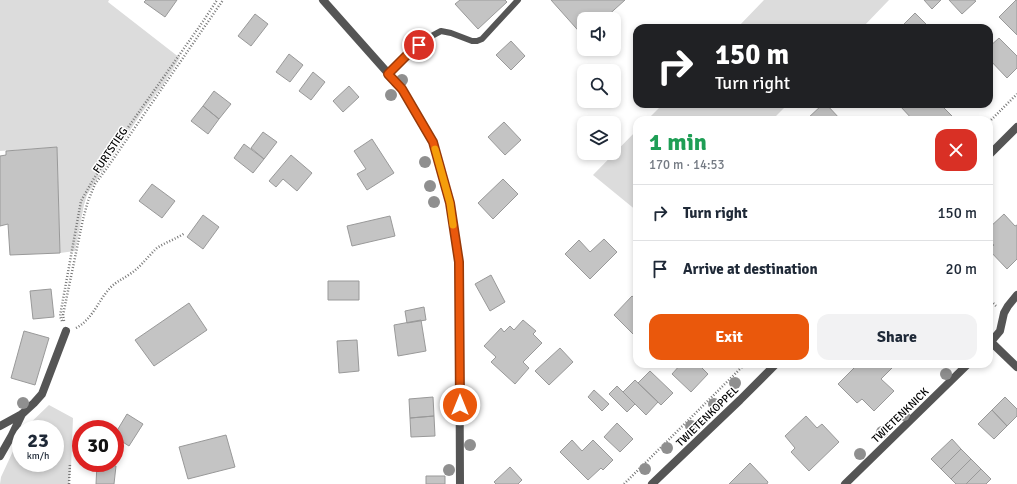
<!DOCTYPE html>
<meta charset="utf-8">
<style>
body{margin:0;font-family:Signika,sans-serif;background:#f2f2f3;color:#1f2937;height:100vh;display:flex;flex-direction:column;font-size:15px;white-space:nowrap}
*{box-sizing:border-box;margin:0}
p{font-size:13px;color:#747a83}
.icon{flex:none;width:22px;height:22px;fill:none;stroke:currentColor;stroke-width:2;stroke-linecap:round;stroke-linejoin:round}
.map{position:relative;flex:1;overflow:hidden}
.side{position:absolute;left:633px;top:116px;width:360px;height:252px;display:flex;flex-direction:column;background:#fff;border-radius:12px;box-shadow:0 2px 6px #0003}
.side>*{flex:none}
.banner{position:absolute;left:633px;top:24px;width:360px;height:84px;border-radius:12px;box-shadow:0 2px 6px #0003;background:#202124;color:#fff;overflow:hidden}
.tools{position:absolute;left:577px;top:12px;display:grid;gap:8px}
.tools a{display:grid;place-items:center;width:44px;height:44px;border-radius:8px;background:#fff;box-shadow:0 2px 6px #0003;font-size:20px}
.speed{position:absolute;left:12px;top:420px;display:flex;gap:8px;font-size:20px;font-weight:700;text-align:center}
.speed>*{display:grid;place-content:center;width:52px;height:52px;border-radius:50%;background:#fff;box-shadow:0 2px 6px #0003;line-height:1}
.speed small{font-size:10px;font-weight:400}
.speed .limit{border:6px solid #d22;background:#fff;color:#111}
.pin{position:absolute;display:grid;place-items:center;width:34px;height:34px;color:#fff;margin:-17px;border:2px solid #fff;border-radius:50%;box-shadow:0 1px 4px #0007}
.me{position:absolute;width:44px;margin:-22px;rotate:0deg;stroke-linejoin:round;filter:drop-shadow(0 0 3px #0008)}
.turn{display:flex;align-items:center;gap:14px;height:84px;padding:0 16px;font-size:18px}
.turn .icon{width:52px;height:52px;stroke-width:2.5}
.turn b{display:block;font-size:28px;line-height:34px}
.round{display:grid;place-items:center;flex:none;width:42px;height:42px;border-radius:12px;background:#f2f2f3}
.head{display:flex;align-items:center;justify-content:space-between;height:68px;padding:0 16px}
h1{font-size:24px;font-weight:700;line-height:30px;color:#1e9e55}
.action{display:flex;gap:8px;margin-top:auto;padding:8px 16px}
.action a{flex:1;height:46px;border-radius:12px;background:#ea580c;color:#fff;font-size:16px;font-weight:700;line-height:46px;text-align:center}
.action a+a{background:#f2f2f3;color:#1f2937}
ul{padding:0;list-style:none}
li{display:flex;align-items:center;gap:12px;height:56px;padding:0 16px;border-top:1px solid #e0e1e3}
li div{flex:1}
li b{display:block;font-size:15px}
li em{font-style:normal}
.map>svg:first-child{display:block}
.green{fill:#dcdcdc}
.building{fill:#c4c4c4;stroke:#999}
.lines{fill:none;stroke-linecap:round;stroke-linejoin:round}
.path{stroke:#777;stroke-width:2.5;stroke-dasharray:1 2;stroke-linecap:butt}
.service{stroke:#555;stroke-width:6}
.minor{stroke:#555;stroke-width:8}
.tree{fill:#8f8f8f}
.route-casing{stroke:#983908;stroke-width:10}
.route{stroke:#ea580c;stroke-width:7}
.slow{stroke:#f59e0b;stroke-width:7}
.labels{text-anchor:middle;stroke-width:3;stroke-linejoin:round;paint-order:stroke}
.street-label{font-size:11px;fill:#000;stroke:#fff}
</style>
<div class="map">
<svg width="1017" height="484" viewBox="0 0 1017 484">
<rect width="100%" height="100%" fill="#fff"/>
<path class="green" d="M0,0H109L108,2L180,58L163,85L141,114L94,184L87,195L84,205L75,251L60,253L57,147L0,151Z
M764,0H889L862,28H737Z
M663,104H788L772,120H647Z
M637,130V211L593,175Z
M49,405L73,418L71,468L69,484H0L1,477L21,434V463H55V429H24Z"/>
<path class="building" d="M146,0H177L165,17L144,2Z
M460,0H505L507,2L478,29L455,4Z
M551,0H625L604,19H584V37Z
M924,0H941L932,9Z
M949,0H974L976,1L962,14Z
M1016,0H1017V35L999,17Z
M915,13L930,28H900Z
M255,14L268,24L251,46L238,36Z
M999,38L1017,56V68L1007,78L989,59V47Z
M511,41L525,56L511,70L496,55Z
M289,54L303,65L290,82L276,72Z
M313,72L325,82L311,100L299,91Z
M349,86L359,97L343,112L333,101Z
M214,91L231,104L219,119L203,106Z
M823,104H826L841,120H806Z
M902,104H940L956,120H913L900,106Z
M203,106L219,119L208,134L191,121Z
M504,122L521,140L505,155L488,137Z
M263,132L277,142L264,159L251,148Z
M372,139L394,173L367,190L357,174L366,169L354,151Z
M244,144L264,159L253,173L234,158Z
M57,147L60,253L10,255L8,224L0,226V156L6,155V151Z
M291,155L312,173L297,191L283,179L276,187L269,181Z
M503,179L518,194L493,219L478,203Z
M152,184L175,201L162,218L139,201Z
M1004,214L1015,226L1017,225V259L1007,269L989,250L994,245L989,241V228Z
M203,215L219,227L203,249L187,237Z
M390,216L395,236L352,246L347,226Z
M604,239L617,252L590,279L565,254L579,240L590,252Z
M491,275L505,302L490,311L475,284Z
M328,281H359V300H328Z
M51,289L54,317L33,319L30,291Z
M632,296L637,300V330L633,334L614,315Z
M189,303L207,330L154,366L135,340Z
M424,307L426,320L407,323L405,311Z
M421,320L426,351L398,356L394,325Z
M523,320L536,331L533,334L542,343L523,362L529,368L515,384L491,362L496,357L484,346L501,328L504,332L510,326L514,330Z
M24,331L49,338L35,385L11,378Z
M357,340L359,371L339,373L337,341Z
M560,348L573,362L549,385L535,371Z
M681,364H698L708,374L691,392L672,374Z
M858,364H894L895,365L881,379L894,391L874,411L862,399L857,403L838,384Z
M650,371L673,393L661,405L638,383Z
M635,380L658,402L646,415L623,392Z
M617,386L635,404L627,412L609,394Z
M594,390L609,404L602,411L588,397Z
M433,397L434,416L410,418L409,399Z
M1005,397L1017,409V416L1007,426L992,410Z
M992,410L1007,426L994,439L978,424Z
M127,414L143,424L129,446L115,437V434Z
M434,416L435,436L411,437L410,418Z
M806,416L817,428L822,424L839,442L809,471L791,452L795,448L785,436Z
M617,423L633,439L620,452L604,437Z
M226,435L235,467L188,479L179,447Z
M952,439L961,449L941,469L931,459Z
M572,440L582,451L593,440L613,460L603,470L601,468L588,480L560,452Z
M961,449L971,459L951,479L941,469Z
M971,459L981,469L966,484H956L951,479Z
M750,463L768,482L767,484H729Z
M97,464L116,466L114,484H96Z
M510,467L522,480L518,484H496L494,482Z
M981,469L991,479L986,484H966Z
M426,476H445V484H426Z"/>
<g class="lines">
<path class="path" d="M989,122L1017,94
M989,299L996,306
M62,321L60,316L81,201L93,180L122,136L204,20L217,0
M64,321L63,315L83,219L88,201L95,184L107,168L223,0
M76,328C92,320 98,301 110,288C117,281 123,279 130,274C141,267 148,256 157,248C166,242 176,239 185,233
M69,484L70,463
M624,484L745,364"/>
<path class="service" d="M388,74L410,52L428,38L441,31L451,33L472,41H477L482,39L518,0"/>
<path class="minor" d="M323,0L402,89L433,142L450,203L459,262L460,484
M989,155L1017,127
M991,342L1017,367
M989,344L1000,331L1004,313L1008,306L1017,295
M0,426L22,414L34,403L42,394L66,331
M0,456L12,435L22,414
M652,484L740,400L776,364
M845,484L968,364"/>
</g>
<g class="tree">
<circle cx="402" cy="80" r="6"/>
<circle cx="391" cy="95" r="6"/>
<circle cx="425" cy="162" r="6"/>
<circle cx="430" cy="186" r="6"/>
<circle cx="434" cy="202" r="6"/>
<circle cx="946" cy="374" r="6"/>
<circle cx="735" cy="383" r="6"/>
<circle cx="23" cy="403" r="6"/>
<circle cx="714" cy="404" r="6"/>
<circle cx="904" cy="415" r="6"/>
<circle cx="691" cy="426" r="6"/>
<circle cx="882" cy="432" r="6"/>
<circle cx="470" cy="445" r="6"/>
<circle cx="667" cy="448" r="6"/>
<circle cx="860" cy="454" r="6"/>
<circle cx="645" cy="469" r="6"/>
<circle cx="449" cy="470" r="6"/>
</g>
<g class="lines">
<defs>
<path id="route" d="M419,45L410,52L388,74L402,89L433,142L450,203L459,262L460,405"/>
</defs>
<use href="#route" class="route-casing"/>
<use href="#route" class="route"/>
<path class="slow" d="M435,149L450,203L453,225"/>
</g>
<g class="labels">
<g class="street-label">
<text transform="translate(110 150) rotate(-56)" y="4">FURTSTIEG</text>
<text transform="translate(900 415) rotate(-44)" y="4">TWIETENKNICK</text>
<text transform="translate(707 416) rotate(-44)" y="4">TWIETENKOPPEL</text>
</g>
</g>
</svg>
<div class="tools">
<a><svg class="icon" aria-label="sound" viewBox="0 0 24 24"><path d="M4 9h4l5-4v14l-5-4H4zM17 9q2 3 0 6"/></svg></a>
<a><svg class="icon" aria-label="search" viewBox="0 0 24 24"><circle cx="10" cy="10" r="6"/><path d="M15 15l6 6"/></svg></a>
<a><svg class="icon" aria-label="layers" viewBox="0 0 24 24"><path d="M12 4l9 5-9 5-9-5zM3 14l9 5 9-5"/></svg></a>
</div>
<div class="speed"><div>23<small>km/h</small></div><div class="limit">30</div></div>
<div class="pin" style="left:419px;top:45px;background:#d93025"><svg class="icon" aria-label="arrive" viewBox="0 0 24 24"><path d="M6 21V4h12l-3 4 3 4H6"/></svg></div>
<svg class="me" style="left:460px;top:405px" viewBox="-20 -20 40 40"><circle r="17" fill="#ea580c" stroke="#fff" stroke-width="3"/><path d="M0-11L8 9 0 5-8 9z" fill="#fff"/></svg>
<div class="banner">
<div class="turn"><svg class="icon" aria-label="right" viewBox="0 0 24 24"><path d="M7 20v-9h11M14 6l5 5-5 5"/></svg><div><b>150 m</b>Turn right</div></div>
</div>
<section class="side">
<div class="head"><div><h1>1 min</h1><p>170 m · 14:53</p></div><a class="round" style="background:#d93025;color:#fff"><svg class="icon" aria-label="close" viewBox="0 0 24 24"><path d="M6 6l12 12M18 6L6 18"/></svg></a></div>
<ul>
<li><svg class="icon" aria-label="right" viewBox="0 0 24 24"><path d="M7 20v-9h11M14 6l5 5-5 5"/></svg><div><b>Turn right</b></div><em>150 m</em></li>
<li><svg class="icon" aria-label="arrive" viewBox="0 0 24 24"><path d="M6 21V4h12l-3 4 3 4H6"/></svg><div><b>Arrive at destination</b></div><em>20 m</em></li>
</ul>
<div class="action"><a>Exit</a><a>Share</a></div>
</section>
</div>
